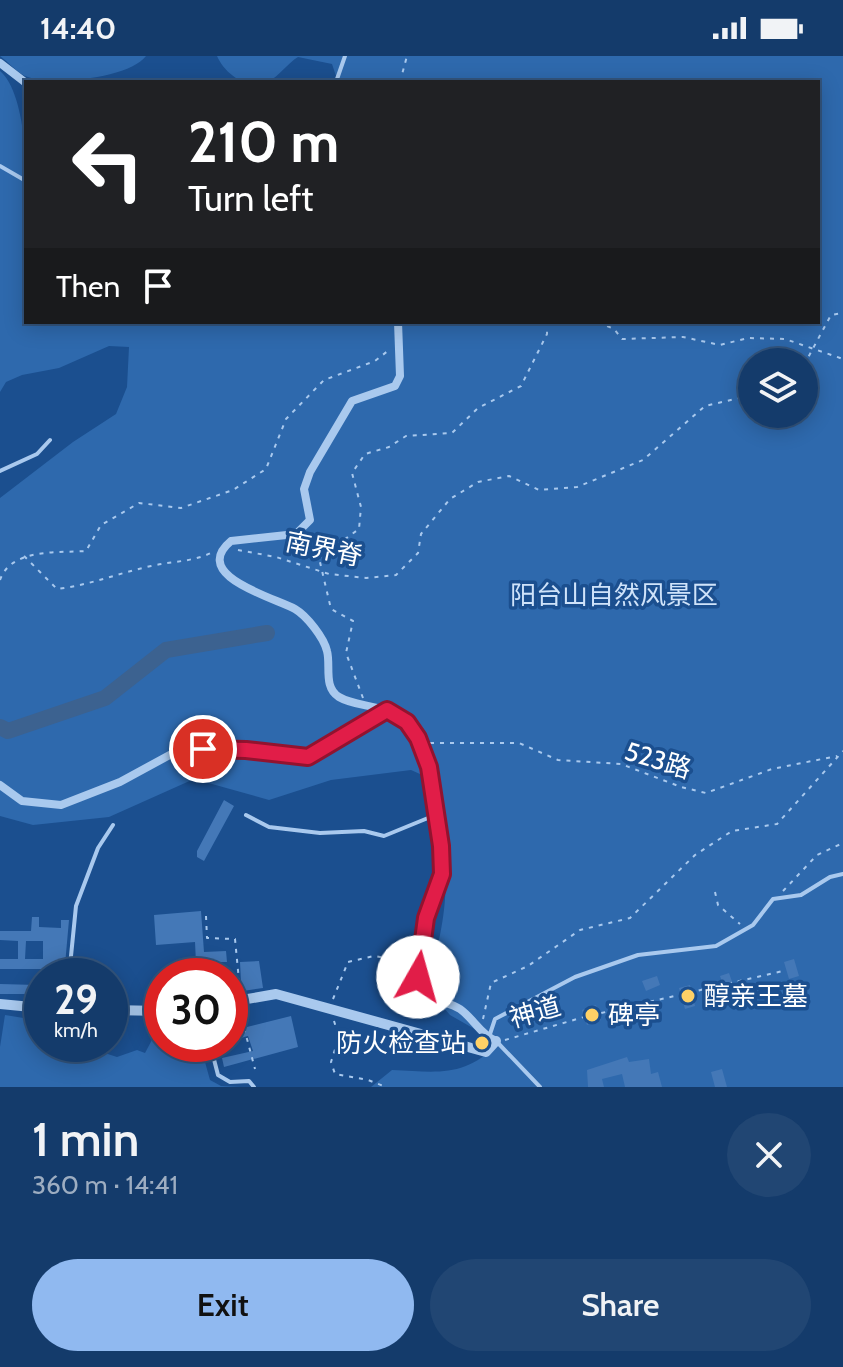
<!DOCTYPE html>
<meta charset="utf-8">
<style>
body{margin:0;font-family:Cabin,"Noto Sans SC",sans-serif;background:#214673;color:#f1f3f6;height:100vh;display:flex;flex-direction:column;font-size:30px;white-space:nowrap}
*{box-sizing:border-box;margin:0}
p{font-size:26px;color:#9dadc1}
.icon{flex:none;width:44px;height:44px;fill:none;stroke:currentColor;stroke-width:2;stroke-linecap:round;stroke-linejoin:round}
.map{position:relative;height:1031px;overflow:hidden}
.side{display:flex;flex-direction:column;background:#143b6b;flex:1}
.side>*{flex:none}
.hud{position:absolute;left:24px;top:24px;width:796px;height:244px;border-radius:0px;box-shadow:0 4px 20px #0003,0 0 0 2px #33557e;background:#202124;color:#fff;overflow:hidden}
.buttons{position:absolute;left:738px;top:292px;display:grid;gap:16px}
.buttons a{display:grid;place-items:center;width:80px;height:80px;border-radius:50%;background:#143b6b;box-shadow:0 4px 20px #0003,0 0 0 2px #33557e;font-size:40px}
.speed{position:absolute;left:24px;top:902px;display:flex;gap:16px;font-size:40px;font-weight:700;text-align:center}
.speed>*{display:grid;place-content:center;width:104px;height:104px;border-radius:50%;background:#143b6b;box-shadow:0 4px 20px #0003,0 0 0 2px #33557e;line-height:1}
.speed small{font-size:20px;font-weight:400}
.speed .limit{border:12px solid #d22;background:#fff;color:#111}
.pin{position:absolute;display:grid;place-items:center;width:68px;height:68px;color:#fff;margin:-34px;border:4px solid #fff;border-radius:50%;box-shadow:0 2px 8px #0007}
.me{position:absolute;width:88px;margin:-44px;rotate:7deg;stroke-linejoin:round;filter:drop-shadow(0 0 6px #0008)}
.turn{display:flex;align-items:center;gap:28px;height:168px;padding:0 32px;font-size:36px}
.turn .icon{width:104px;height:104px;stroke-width:2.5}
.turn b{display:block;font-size:56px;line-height:68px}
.then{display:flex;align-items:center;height:76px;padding:0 32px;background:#0003;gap:16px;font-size:30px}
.round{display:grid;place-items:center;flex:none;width:84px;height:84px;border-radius:42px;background:#214673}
.summary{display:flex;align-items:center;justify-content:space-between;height:136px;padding:0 32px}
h1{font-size:48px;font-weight:600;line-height:60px}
.action{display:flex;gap:16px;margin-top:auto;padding:16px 32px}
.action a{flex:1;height:92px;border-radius:48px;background:#90b9f0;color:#111;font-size:32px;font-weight:600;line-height:92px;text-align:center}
.action a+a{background:#214673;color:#f1f3f6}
.status{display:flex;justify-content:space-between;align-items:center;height:56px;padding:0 40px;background:#143b6b;direction:ltr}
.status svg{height:22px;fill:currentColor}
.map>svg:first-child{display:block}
.green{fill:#2e69ad;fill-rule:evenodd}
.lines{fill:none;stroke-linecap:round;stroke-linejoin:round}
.river{stroke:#3c6290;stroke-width:16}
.building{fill:#4478b7;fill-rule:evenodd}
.path{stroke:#a9c9ee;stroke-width:2;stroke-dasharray:4 6;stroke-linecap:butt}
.service{stroke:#a9c9ee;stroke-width:4}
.minor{stroke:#a9c9ee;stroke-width:8}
.tertiary{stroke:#a9c9ee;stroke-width:10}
.route-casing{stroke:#92132f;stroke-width:20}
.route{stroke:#e11d48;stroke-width:14}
.poi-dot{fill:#ffd166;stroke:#1b4f8f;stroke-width:3}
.labels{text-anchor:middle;stroke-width:7;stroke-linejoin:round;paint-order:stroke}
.street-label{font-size:26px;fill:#fff;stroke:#1b4f8f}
.park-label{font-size:26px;fill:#cfe3fa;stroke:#1b4f8f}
.poi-label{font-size:26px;fill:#fff;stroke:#1b4f8f;text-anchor:start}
</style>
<div class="status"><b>14:40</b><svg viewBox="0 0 49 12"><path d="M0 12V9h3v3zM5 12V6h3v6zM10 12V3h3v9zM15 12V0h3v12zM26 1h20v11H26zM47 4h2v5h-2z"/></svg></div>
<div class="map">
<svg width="843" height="1031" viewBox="0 0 843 1031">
<rect width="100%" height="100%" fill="#1b4f8f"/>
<path class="green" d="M0,0H146C130,22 50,31 25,20C17,16 8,6 0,0Z
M217,0H843V1031H371L392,1014C438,1016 464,1022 499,987L450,959L420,925L428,926C453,843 449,806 431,723L411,714L331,724L269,744L194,723L109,761L33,769L0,760V442L73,386L116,358L127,331L129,291L109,290L59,312L22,319L6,326L0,336V15C39,48 26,213 26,266H818V26H338L332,8L298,1C288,7 278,21 269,25C247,35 225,18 217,0ZM752,306H804V358H752Z
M5,959L42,965V988H77L117,1001L137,994L145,997L162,965V988H200L210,1024L221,1030L241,1031H0V991Z"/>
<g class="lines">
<path class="river" d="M0,671L8,675L105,642L166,594L267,577"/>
</g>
<path class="building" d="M224,744L234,750L204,805L197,801V795Z
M201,855L204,896L226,895L227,906H219V920H203V907H196L195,886L156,889L154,859Z
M32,861H39V871L61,872V864H69L64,920H42V913H0V903H18V885L0,884V875H31ZM26,885H43V903H25Z
M794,903L799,920L789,923L784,906Z
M259,905L263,932L230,937V927L241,926L240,906Z
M729,917L738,943L729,946L720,920Z
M657,920L660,929L646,935L642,925Z
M0,928L37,929V938H0Z
M690,929L695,950L685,953L679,932Z
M596,949L601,964L587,969L582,954Z
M291,960L298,991L224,1011L222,1002L253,995L248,980L230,985V966L237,964L239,973Z
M627,1001L629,1006L649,1003L651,1018L658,1016L662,1031H625L622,1018L602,1023L604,1031H588L587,1014Z
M722,1013L727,1031H715L711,1016Z"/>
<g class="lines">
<path class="path" d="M400,26L407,0
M411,266H489
M598,266L614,273L622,283L683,281L720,289L748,282L785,283L843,303
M804,309L831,259L843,257
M238,494L276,501L329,518L366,522L396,519L418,497L421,478L450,443L478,426L509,420L539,434L577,431L643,404L705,350L752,339
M24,500L57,533C90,529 119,517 151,510C173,505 193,506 213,496
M0,524C11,492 58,497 86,495L101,469L139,447L181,452L233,434L266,413L286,363L324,324L375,305L389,294
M363,642L346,597L353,565L331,553L319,502L359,473L361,451L352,417L365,398L389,391L406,380L452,377L478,352L521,330L547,278V266
M430,687H519L558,704L621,708L681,731L706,737L772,713L837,700
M783,835L817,799L843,787
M715,836L718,849L740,868
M206,860L207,882L235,883L240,935
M333,943L348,906L374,900L385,902L395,925L409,923
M239,953L255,1013
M483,963L491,927L528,910L580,874L630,862L695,799L732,775L777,768L843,695
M334,965L339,981L331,1006L335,1018L368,1024L386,1031
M505,984L584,961L783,915"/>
<path class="service" d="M336,26L345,0
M0,110L26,125
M0,415L37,398L50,384
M246,759L269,771L320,777L364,775L384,780L428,762L437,767
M69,920L76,850L98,792L113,769
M490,978L495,963L575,921L638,899L716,890L753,869L773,843L801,839L830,821L843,818
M498,987L540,1031
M210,988L218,1019L230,1026L249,1025L254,1031"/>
<path class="minor" d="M0,7L26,27
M398,266L400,320L395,330L352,345L310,416L304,433L310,464L296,478L231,485C189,520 276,542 295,553C307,560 324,582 327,595C331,610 323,631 339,641C357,652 385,647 407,666C429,686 446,788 442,818C437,852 407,893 420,930C426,947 447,944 460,953C474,963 480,978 496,985
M0,729L22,745L61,749L120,726L177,695L246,694L308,701L387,654"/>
<path class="tertiary" d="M230,946L276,938L486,996L496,985
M0,948L42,952
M110,954L162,955"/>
</g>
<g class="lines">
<defs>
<path id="route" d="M203,693L246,694L308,701L387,654L407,666L418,682L429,711L441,790L442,818L426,862L418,921"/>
</defs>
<use href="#route" class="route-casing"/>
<use href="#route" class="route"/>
</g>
<g class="poi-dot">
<circle cx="688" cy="940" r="8"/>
<circle cx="592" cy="959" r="8"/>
<circle cx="482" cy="987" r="8"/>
</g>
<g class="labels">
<g class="street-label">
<text transform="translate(324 493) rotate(12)" y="9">南界脊</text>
<text transform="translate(658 704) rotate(17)" y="9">523路</text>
<text transform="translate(535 956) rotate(-16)" y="9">神道</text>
</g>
<g class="park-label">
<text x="614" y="548">阳台山自然风景区</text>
</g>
<g class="poi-label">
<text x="704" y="949">醇亲王墓</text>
<text x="608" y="968">碑亭</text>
<text x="466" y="996" text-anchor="end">防火检查站</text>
</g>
</g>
</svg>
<div class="buttons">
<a><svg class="icon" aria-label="layers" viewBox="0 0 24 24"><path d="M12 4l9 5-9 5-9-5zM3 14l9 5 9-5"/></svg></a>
</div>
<div class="speed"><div>29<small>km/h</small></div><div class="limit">30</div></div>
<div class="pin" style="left:203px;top:693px;background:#d93025"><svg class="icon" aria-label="arrive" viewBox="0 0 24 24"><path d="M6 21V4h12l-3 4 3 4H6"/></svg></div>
<svg class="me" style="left:418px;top:921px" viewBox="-20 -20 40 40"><circle r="19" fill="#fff"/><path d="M0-13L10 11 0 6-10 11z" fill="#e11d48"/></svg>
<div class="hud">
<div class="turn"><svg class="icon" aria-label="left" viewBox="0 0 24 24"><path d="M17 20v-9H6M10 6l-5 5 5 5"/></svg><div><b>210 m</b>Turn left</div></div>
<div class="then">Then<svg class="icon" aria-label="arrive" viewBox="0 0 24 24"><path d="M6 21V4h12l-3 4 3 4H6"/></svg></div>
</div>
</div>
<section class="side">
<div class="summary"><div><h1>1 min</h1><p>360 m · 14:41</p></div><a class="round"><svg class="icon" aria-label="close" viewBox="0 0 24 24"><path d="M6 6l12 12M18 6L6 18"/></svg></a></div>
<div class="action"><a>Exit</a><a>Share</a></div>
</section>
